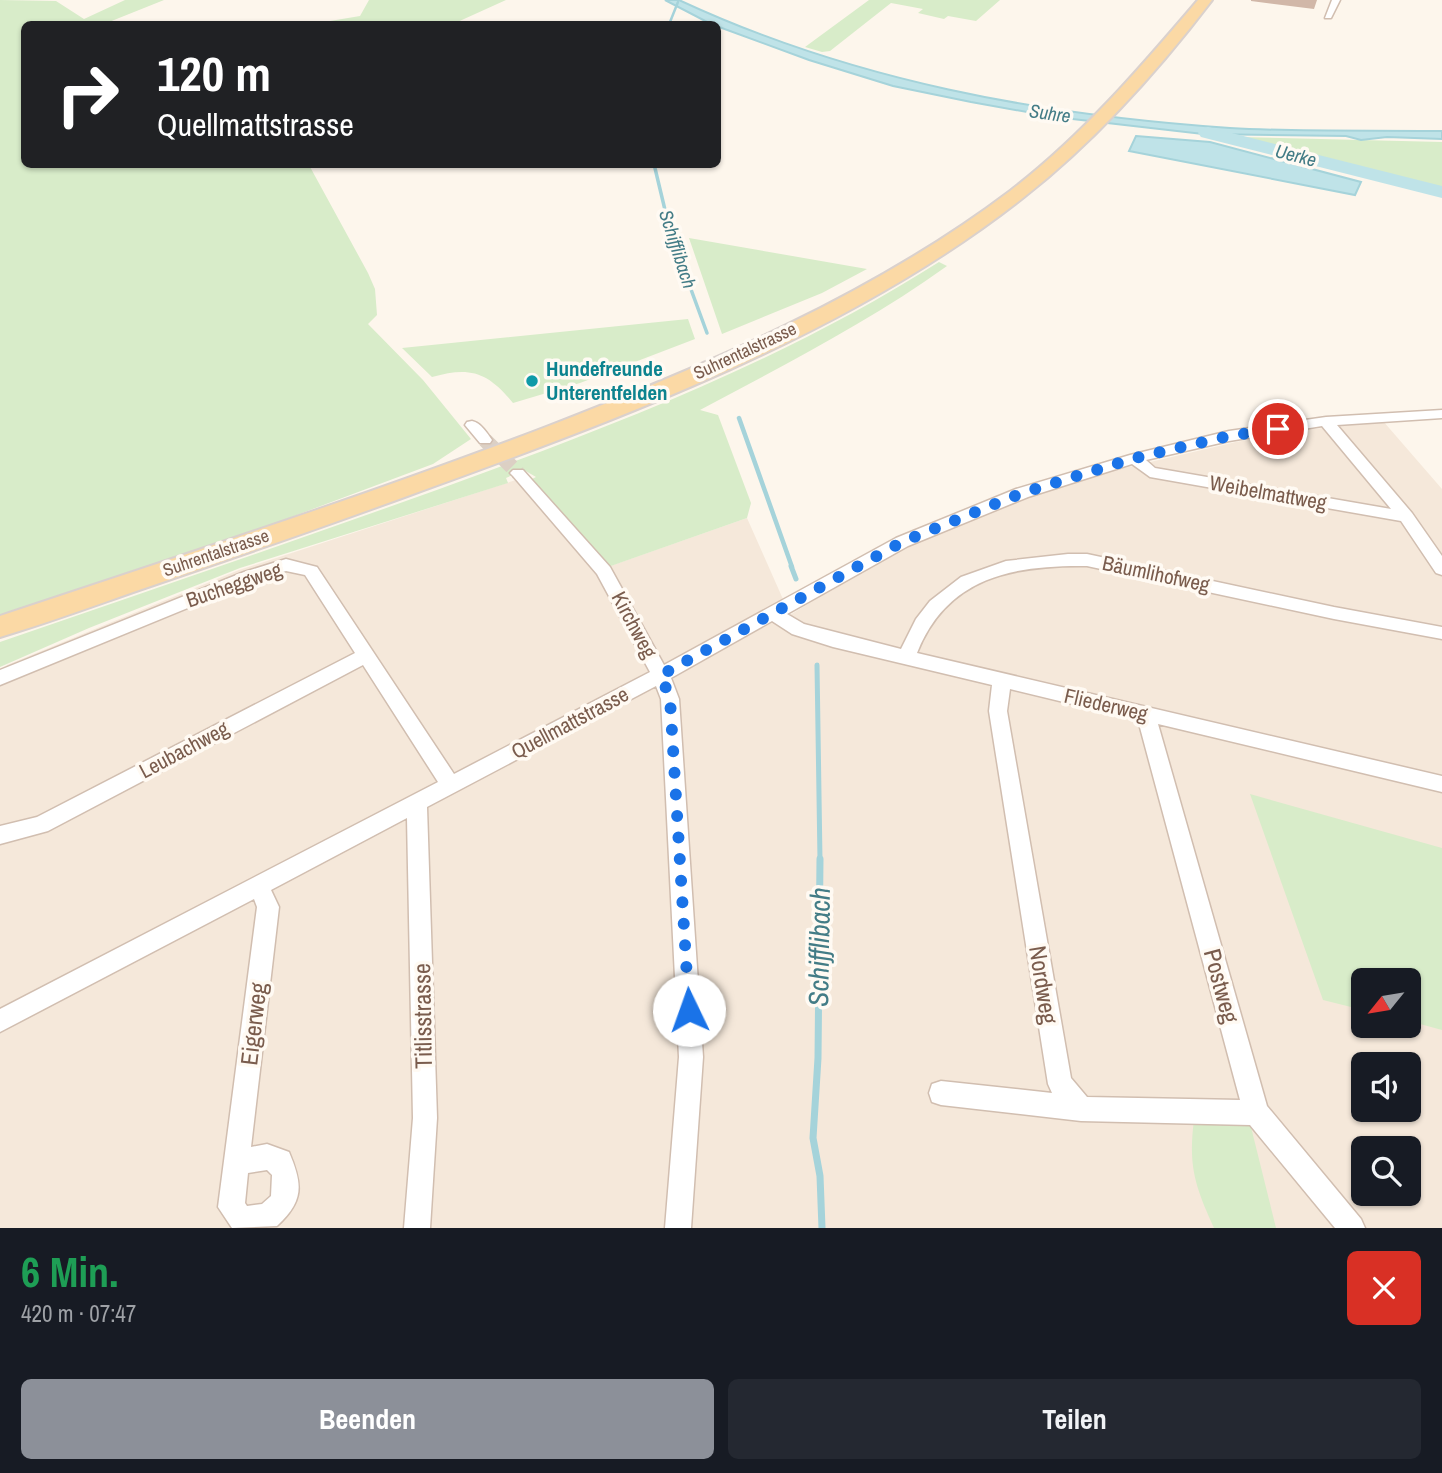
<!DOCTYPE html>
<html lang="de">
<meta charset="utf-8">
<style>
body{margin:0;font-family:"Archivo Narrow",sans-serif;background:#242831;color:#f1f3f6;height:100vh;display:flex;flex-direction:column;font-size:26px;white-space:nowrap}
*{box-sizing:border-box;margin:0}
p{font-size:23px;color:#9ea1a6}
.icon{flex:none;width:38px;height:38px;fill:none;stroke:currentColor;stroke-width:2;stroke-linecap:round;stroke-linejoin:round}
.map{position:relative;height:1228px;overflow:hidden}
.side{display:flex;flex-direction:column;background:#171b24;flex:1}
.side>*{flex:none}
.guide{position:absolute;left:21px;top:21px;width:700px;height:147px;border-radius:10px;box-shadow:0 2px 5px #0004;background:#202124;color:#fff;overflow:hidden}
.needle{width:46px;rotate:240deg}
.tools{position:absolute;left:1351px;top:968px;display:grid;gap:14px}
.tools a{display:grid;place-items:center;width:70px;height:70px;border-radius:10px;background:#171b24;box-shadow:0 2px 5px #0004;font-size:35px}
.pin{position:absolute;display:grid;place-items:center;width:60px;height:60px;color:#fff;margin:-30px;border:4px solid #fff;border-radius:50%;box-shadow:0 2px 7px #0007}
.me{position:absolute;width:77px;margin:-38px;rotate:357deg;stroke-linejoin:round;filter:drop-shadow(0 0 5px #0008)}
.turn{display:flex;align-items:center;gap:24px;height:147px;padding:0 21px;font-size:32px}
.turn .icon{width:91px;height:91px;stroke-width:2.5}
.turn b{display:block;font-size:49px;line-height:60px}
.round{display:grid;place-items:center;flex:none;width:74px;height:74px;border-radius:10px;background:#242831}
.headline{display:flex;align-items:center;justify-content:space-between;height:119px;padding:0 21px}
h1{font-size:42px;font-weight:800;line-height:52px;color:#1e9e55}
.cta{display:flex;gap:14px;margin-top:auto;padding:14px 21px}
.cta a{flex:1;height:80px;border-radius:10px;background:#8c9099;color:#fff;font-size:28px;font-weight:800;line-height:80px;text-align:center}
.cta a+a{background:#242831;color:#f1f3f6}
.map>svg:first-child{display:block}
.residential{fill:#f5e8da;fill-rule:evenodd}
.green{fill:#d8ecc9}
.water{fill:#bfe3e8;stroke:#a5d3da;stroke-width:2}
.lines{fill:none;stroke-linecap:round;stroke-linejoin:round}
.stream-far4{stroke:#a5d3da;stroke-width:2.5}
.stream-far3{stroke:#a5d3da;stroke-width:3.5}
.stream-far2{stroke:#a5d3da;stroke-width:4.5}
.stream-far1{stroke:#a5d3da;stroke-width:5}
.stream{stroke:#a5d3da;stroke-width:7}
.river{fill:#bfe3e8;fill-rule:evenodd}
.minor-tunnel{stroke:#dcd0c4;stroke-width:15;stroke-dasharray:15 8;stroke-linecap:butt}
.minor-casing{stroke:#d1beb0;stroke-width:3}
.primary-casing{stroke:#dad1cd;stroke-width:4}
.minor{fill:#fff;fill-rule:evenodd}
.primary{fill:#fbd9a5;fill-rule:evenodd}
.wall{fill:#d1b7a8}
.route{stroke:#1a73e8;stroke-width:12;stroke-dasharray:0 21.6}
.culture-dot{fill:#0f9aa8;stroke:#fffaf3;stroke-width:2.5}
.labels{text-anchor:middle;stroke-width:7;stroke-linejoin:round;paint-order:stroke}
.far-street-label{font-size:18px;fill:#7a5c4d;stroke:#fffaf3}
.far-water-label{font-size:19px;font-style:italic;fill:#437c86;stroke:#fffaf3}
.culture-label{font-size:21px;font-weight:bold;fill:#0d838f;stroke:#fffaf3;text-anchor:start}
.street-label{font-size:21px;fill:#7a5c4d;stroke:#fffaf3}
.near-street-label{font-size:24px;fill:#7a5c4d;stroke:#fffaf3}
.near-water-label{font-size:28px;font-style:italic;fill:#437c86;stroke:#fffaf3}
</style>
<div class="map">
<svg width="1442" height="1228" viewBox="0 0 1442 1228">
<rect width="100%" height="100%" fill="#fdf6ec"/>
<path class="residential" d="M1383,421L1442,489V1228H0V673L7,665L239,570L519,479L596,571L747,518L790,615L903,545L1025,497L1116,470L1236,442L1314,429ZM1363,980H1409V1026H1363ZM1363,1064H1409V1110H1363ZM1363,1148H1409V1194H1363Z"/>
<path class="green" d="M0,0L56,1L84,19L125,0H164L104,24H24V164L309,165L368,273L375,289L377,315L368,324L423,380L471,439L433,464L206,549L0,615Z
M369,0H506L453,24H312L360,16Z
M869,0H1000L976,21L948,16L944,19L918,13L923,9L891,3L830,51L822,52L805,47Z
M1238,137L1442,142V188Z
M689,238L867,269L822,293L722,334Z
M939,262L947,266C869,322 784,365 700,410L718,415L751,503L747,518L608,567L530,480L536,477L524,470L506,478L508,483L240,568L89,628L0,667V642C165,585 331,529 494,469C648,412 801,350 939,262Z
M688,319L695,339L580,383L513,403C488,372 470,366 432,377L402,348Z
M1250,794L1442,848V1030L1409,1021V980H1363V1010L1323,1000Z
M1194,1120L1250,1123L1276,1228H1214C1195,1186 1188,1166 1194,1120Z"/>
<path class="water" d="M665,0H679C853,81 1040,115 1230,128C1299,132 1372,130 1442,131V139L1387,137L1361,140L1346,136L1203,134L1055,117L971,102L893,86L809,60L711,24Z
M1136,136L1210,142L1361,182L1355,195L1129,151Z"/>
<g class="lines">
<path class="stream-far4" d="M670,22L678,2"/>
<path class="stream-far3" d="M654,164L671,235L707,333"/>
<path class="stream-far2" d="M739,418L792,567"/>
<path class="stream-far1" d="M791,566L796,579
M817,665L820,860"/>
<path class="stream" d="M820,859L818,1058L813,1138L820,1176L822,1228"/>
<path class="river" d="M1208,127L1442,186V198L1201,137L1198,133L1201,129Z"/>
<path class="minor-tunnel" d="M485,440L518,473"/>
<defs>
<path id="minor" d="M1332,0H1340L1331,18H1325Z
M1442,410V418L1337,425L1412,513L1442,556V575L1436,573L1401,521L1150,477L1132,464L1028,497L908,546L787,614L804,624L901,649L916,619L930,601L961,577L1006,561L1068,554H1087L1334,607L1442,627V639L1334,619L1087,566C1013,565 947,577 917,653L1442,776V792L1158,724L1267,1106L1361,1219L1365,1228H1335L1250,1125L1081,1121L941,1105L932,1102L929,1093L932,1084L941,1081L1052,1093L1048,1084L989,711L992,685L833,647L792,634L772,621L671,678L679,699L703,1057L691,1228H665L679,1057L661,699L656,686L427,807L437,1118L430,1228H404L413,1118L407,818L271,890L279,907L251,1147L267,1144L289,1152C303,1185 304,1201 277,1226L232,1228L218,1207L257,907L254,899L0,1032V1009L438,782L363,665L48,831L0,844V826L37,817L355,653L305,575L286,571L256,580L0,685V670L244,572L286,559L317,567L454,774L650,672L597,574L513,476L510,473L513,470H523L610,567L664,665L896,538L1016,489L1130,455L1229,431L1326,417ZM1322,426L1391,509L1155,468L1146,460L1229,441ZM1010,689L1138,720L1240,1100L1087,1097L1071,1078L1007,711ZM267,1170L272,1175L271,1196L262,1204L247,1206L245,1203L248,1173Z
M472,421C481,423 487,433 492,440L490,443H480L465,425L467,422Z"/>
<path id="primary" d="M1198,0H1212C1158,71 1094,142 1024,197C850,335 617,420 410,495C320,528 230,559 139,590C93,606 47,623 0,637V616C183,555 366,496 546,427C707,365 871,296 1010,191C1081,137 1140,68 1198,0Z"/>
</defs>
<use href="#minor" class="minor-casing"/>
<use href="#primary" class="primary-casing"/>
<use href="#minor" class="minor"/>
<use href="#primary" class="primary"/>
</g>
<path class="wall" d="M1251,0H1317L1314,9L1251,1Z"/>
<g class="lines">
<path class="route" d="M689,1010L670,699L661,675L902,542L1022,493L1135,458L1229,436L1278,429"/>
</g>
<circle class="culture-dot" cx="532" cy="381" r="7"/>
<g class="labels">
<g class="far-street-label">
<text transform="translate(745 351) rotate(-25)" y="6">Suhrentalstrasse</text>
<text transform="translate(216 553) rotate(-19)" y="6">Suhrentalstrasse</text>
</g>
<g class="far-water-label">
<text transform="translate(1050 113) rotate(8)" y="7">Suhre</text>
<text transform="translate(1296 155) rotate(14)" y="7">Uerke</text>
<text transform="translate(678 249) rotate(72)" y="7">Schifflibach</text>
</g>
<g class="culture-label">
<text x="546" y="376">Hundefreunde<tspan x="546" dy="24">Unterentfelden</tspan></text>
</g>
<g class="street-label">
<text transform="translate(1268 493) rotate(10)" y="7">Weibelmattweg</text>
<text transform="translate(1156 574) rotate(12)" y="7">Bäumlihofweg</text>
<text transform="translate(234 585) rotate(-19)" y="7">Bucheggweg</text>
<text transform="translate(634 625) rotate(62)" y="7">Kirchweg</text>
<text transform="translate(1106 705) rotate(13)" y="7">Fliederweg</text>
<text transform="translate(570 723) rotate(-28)" y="7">Quellmattstrasse</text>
<text transform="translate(184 750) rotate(-28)" y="7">Leubachweg</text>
</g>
<g class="near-street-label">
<text transform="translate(1043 985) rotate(81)" y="8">Nordweg</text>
<text transform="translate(1221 986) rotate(75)" y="8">Postweg</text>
<text transform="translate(423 1016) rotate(-91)" y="8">Titlisstrasse</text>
<text transform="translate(254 1024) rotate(-83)" y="8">Eigerweg</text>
</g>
<g class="near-water-label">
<text transform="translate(819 947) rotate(-89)" y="10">Schifflibach</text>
</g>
</g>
</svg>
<div class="tools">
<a><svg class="needle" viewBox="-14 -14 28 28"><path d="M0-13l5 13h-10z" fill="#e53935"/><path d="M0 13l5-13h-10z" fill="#9ea1a6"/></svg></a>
<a><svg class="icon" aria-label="sound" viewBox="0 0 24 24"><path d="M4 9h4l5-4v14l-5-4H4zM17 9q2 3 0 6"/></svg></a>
<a><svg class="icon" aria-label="search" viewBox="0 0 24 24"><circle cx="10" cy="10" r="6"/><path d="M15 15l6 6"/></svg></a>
</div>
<div class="pin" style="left:1278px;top:429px;background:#d93025"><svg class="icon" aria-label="arrive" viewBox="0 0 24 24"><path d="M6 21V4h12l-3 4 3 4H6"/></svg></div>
<svg class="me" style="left:689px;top:1010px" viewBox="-20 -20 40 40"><circle r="19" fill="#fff"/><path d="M0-13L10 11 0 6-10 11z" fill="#1a73e8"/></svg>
<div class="guide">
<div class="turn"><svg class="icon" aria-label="right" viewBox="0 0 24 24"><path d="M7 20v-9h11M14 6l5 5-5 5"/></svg><div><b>120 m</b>Quellmattstrasse</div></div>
</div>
</div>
<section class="side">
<div class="headline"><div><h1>6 Min.</h1><p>420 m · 07:47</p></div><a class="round" style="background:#d93025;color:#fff"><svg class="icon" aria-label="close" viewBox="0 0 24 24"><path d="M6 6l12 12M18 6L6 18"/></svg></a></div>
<div class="cta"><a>Beenden</a><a>Teilen</a></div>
</section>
